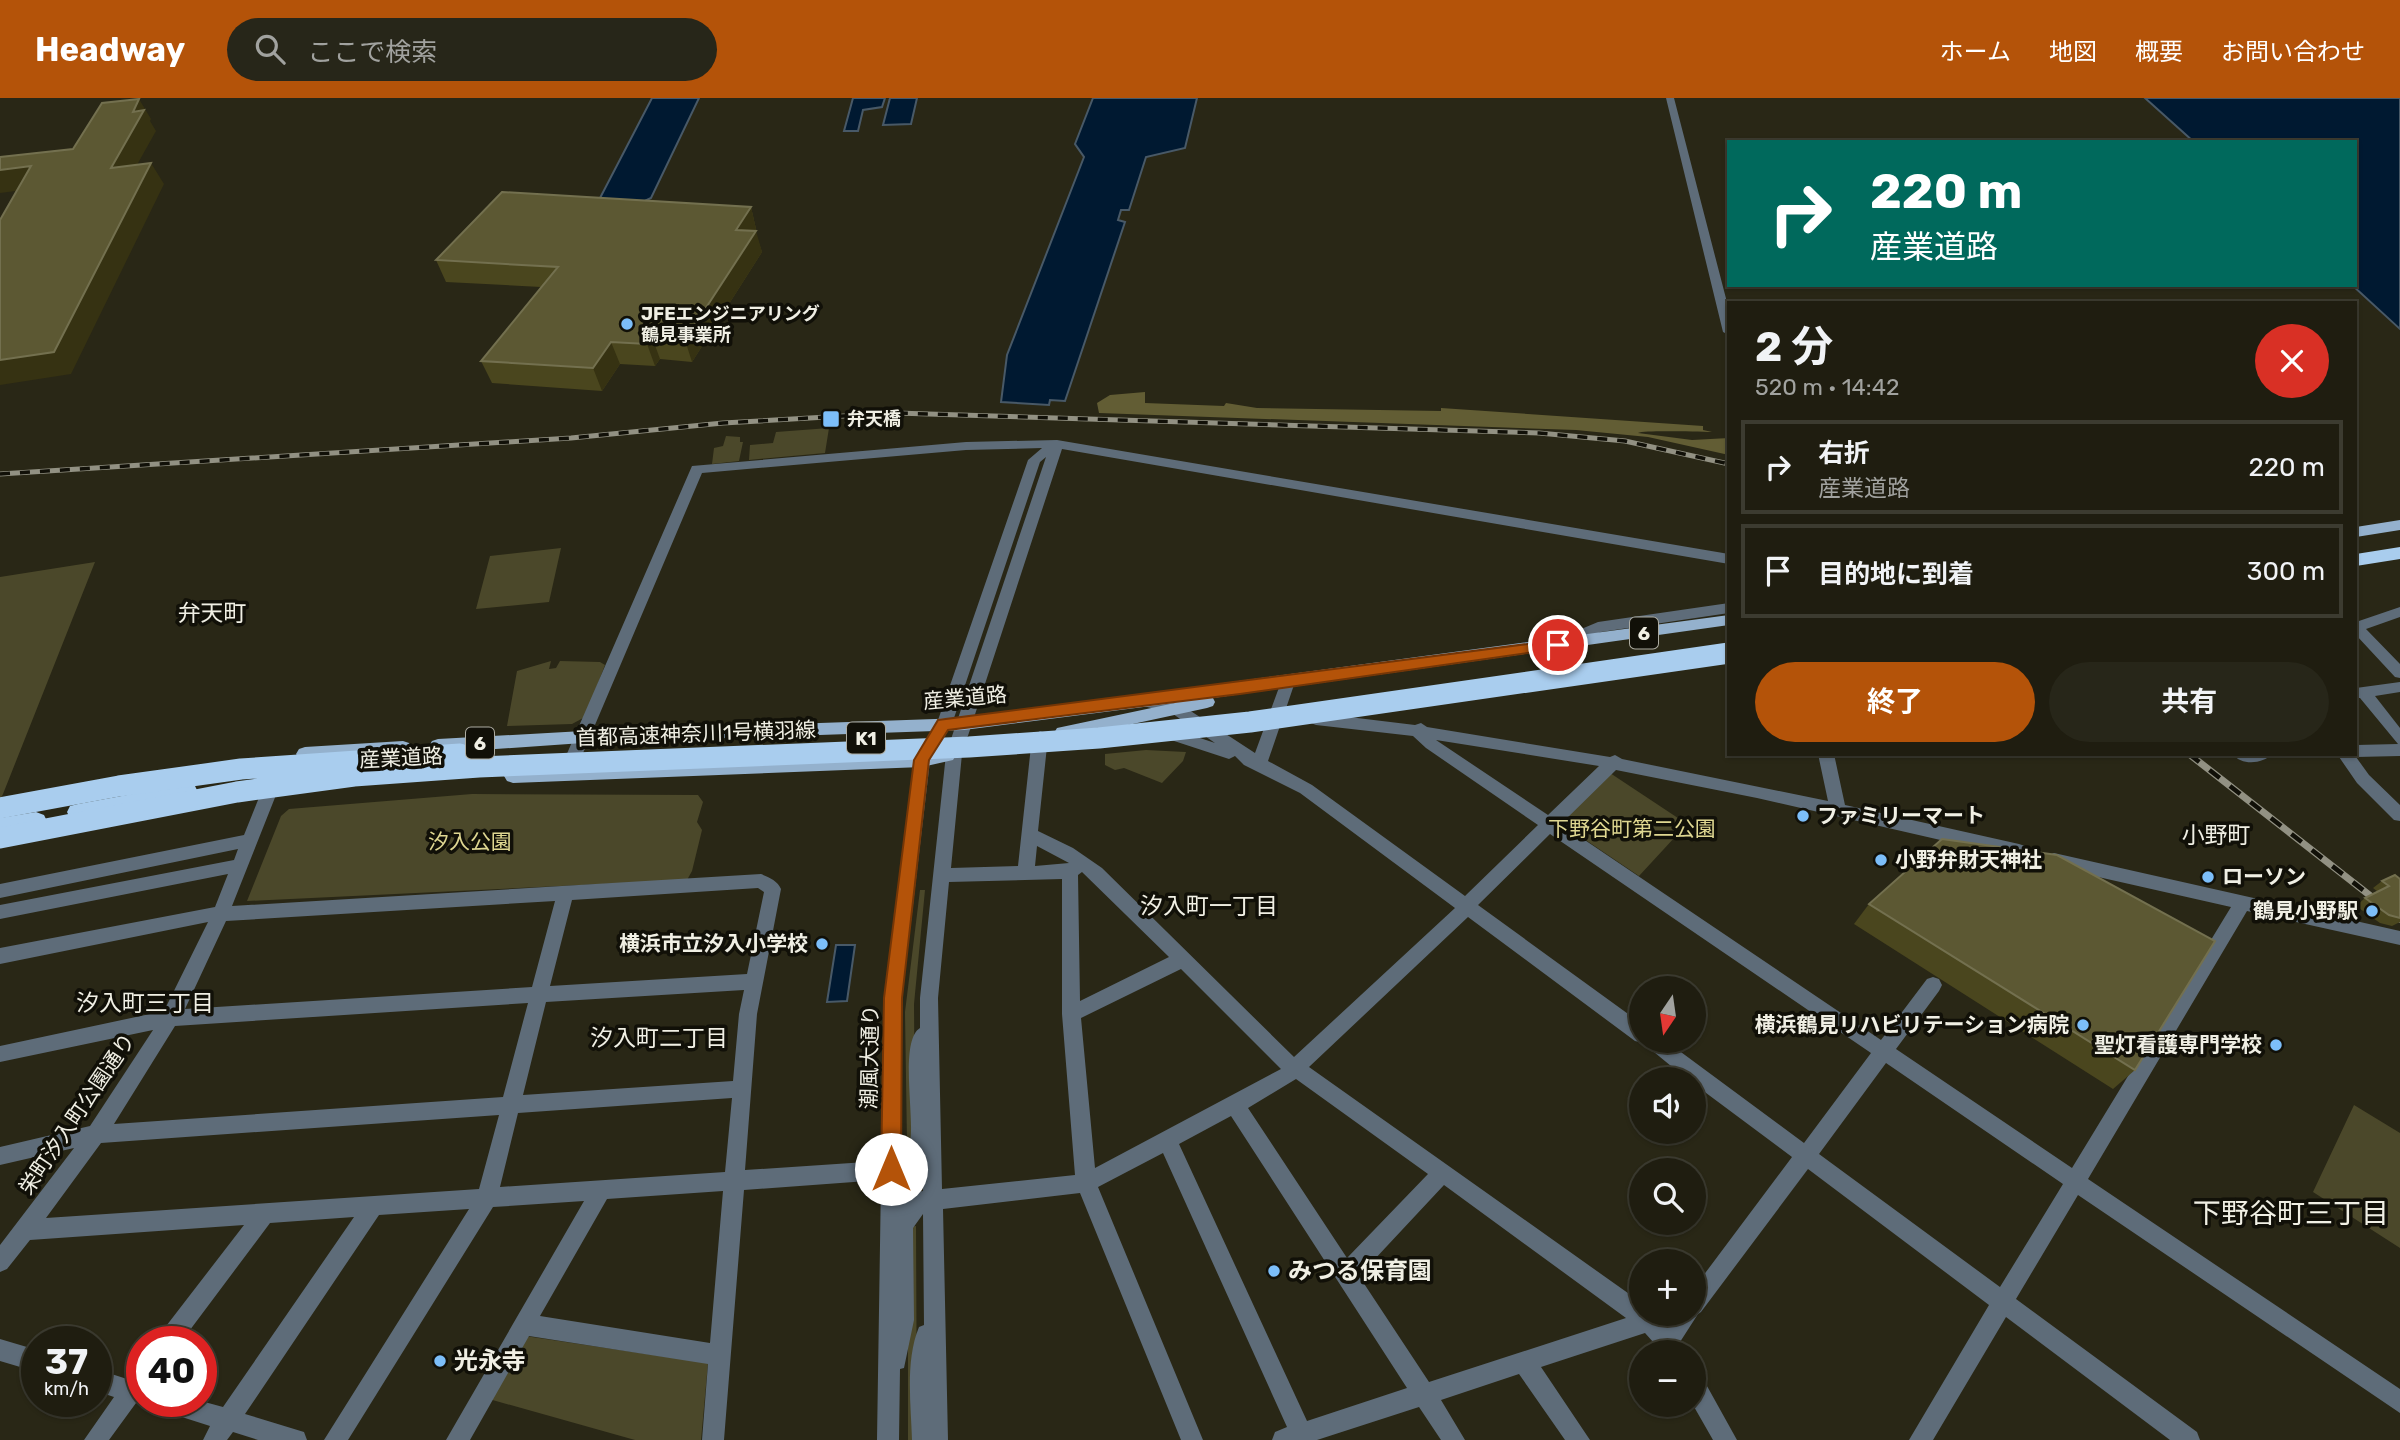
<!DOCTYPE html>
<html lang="ja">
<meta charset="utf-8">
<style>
body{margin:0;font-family:Rubik,"Noto Sans JP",sans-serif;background:#272619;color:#f1f3f6;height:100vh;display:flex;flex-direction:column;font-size:26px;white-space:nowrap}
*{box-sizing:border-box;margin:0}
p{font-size:23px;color:#a1a29f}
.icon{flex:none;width:38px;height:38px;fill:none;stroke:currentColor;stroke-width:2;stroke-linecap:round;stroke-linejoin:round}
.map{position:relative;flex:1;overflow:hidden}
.drawer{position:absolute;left:1727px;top:203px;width:630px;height:455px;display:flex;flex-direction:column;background:#1f1d10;border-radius:0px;box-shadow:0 2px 5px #0004,0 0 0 2px #3c3b30}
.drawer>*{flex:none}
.top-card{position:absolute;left:1727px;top:42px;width:630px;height:147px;border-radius:0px;box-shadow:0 2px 5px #0004,0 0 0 2px #3c3b30;background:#00695c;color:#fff;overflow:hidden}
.needle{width:46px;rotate:193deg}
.tools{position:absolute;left:1629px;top:878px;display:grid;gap:14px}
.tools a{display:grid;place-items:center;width:77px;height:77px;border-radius:50%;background:#1f1d10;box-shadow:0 2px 5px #0004,0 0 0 2px #3c3b30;font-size:35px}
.speed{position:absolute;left:21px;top:1228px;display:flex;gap:14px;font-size:35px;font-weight:700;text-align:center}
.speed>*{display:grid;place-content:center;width:91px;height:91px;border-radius:50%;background:#1f1d10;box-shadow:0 2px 5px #0004,0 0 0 2px #3c3b30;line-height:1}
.speed small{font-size:18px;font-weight:400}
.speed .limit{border:10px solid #d22;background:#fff;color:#111}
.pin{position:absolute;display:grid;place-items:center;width:60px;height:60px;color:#fff;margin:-30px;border:4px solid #fff;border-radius:50%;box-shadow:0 2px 7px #0007}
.me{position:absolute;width:77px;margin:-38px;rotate:0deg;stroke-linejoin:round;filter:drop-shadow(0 0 5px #0008)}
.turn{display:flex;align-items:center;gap:24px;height:147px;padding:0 28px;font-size:32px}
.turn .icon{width:91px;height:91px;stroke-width:2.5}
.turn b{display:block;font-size:49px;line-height:60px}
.round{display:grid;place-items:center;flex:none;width:74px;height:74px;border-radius:37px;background:#272619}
.overview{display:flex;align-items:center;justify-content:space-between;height:119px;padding:0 28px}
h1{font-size:42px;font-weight:700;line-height:52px}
.button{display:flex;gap:14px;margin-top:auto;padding:14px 28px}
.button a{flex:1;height:80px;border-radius:42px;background:#b45309;color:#fff;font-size:28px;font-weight:700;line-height:80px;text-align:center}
.button a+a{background:#272619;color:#f1f3f6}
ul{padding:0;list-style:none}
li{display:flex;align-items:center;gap:21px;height:94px;margin:0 14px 10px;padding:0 14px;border:4px solid #3c3b30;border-radius:0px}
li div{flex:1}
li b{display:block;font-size:26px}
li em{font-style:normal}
header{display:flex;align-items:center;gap:42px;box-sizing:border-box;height:98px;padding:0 35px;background:#b45309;color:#fff}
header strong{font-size:33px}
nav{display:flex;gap:38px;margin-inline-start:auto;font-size:24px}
.search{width:490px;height:63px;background:#272619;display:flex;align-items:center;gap:18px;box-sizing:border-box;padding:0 24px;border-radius:38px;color:#a1a29f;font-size:26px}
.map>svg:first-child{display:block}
.green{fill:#4b482a}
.forest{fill:#625d34}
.water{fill:#001931;stroke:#485967;stroke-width:2}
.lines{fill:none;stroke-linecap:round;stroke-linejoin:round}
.minor{fill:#5e6c79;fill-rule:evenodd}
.major{fill:#94b1cd;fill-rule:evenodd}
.highway{fill:#a9cdee;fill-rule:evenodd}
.rail-far1-casing{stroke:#929183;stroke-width:5}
.rail-casing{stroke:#929183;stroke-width:7}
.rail-far1{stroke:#111008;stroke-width:3.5;stroke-dasharray:10;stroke-linecap:butt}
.rail{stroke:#111008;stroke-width:4.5;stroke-dasharray:13;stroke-linecap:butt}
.highway-bridge{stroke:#a9cdee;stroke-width:21}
.wall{fill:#4a461e}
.shaded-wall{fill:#363212}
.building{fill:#5c5833;stroke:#73704f;stroke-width:2}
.route{fill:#b45309;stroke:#753606;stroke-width:2}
.poi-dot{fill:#7cbef9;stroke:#111008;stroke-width:2.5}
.labels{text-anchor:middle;stroke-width:7;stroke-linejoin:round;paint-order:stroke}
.far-poi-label{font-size:18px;font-weight:bold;fill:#f0efe4;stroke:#111008;text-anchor:start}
.shield{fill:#111008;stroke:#adaca2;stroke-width:2}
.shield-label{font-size:19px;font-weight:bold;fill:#f0efe4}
.street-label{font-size:21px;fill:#f0efe4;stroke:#111008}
.poi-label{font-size:21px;font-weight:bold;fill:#f0efe4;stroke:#111008;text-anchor:end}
.park-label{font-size:21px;fill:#dfd791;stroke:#111008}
.neighbourhood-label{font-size:23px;fill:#f0efe4;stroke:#111008}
.near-poi-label{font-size:24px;font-weight:bold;fill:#f0efe4;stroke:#111008;text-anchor:start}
.near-neighbourhood-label{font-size:28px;fill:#f0efe4;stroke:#111008}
</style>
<header>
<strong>Headway</strong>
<div class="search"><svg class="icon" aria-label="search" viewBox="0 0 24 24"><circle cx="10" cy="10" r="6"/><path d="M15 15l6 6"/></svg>ここで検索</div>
<nav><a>ホーム</a><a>地図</a><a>概要</a><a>お問い合わせ</a></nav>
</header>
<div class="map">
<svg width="2400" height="1342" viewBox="0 0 2400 1342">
<rect width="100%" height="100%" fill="#292716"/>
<path class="green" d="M829,330L825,355L749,362L750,347L773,345L776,334Z
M726,338L740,339V344H743L739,363L712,366L714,350L723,348Z
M561,450L549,504L476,511L490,458Z
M95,464L3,696L0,702V479Z
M551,563L549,571L556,570L560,563L600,564L605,567L585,619L572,626L507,628L517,573Z
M1146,652L1186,654L1183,663L1162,685L1124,670L1115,672L1105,667V656Z
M1610,675L1687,726L1639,778L1559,724Z
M472,696L698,697L703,704L697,724L702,732L692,773L687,782L247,803L281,718L289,711Z
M920,792H925L914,906L915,1044L907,1045L905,914Z
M2354,1007L2400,1035V1150L2313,1094Z
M916,1128L917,1342H908V1129Z
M525,1238L708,1265L701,1342H635L489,1301Z"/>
<path class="forest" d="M1145,294V305L1224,308L1226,305L1257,310L1441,313V310L1703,328V332L1712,334C1698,334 1645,332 1638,335L1692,342L1729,340V357L1648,339L1576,332L1099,315L1097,305L1110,297Z"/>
<path class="water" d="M652,0H699L651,100L628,111H613L600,100Z
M853,0H885L882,9L863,12L858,33H844Z
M890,0H917L911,26L883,27Z
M1093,0H1197L1185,50L1146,59L1129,112H1121L1118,122L1125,124L1065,303L1050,302L1049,307L1001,304L1007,257L1084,59L1075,46Z
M2145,0H2400V231L2352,187H2356V44H2194Z
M836,847H855L847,903L827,904Z"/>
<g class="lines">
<path class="minor" d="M1666,0H1674L1729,212V237L1723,234Z
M1057,342L1729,456V466L1062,351L962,656L951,770L1018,768L1032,639L1040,633L1045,635L1048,639L1038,733L1073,750L1102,770L1294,959L1455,810L1300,695L1244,667L1235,658L1229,661L1165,640L1162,636L1165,632L1170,630L1215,645L1173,616L1140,607L1137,603L1140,599L1145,597L1183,608L1255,655L1281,584L1288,579L1293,580L1295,584L1268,663L1312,687L1465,798L1538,727L1426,650L1413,638L1316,627L1311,625L1308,621L1311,617L1316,615L1415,627L1421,625L1427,629L1610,659L1615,657L1622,661L1828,703L1818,656H1834L1845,707L2019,746L2025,748L2027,753L2025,758L2019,760L1757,700L1616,672L1561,726L1881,942L1927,881L1933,879L1939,881L1942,887L1939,893L1896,951L2072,1070L2231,809L2054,769L2048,767L2046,762L2048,757L2054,755L2400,833V847L2247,813L2088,1081L2400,1291V1315L2078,1097L2016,1201L2197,1334L2200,1342H2170L2006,1219L1933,1342H1909L1989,1207L1808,1071L1701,1214L1698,1216L1680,1244L1686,1255H1663L1645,1235L1541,1269L1590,1342H1565L1519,1276L1441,1302L1465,1342H1441L1419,1309L1317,1342H1272L1275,1334L1287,1329L1163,1055L1098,1089L1203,1342H1181L1080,1095L943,1111L948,1342H912C911,1306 905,1263 919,1229L924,1227L923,1116L913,1130L914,1222L904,1270L900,1271L899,1342H877L881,1082L744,1092L724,1342H702L708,1266L529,1238L470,1342H446L584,1103L493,1109L348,1342H324L469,1111L379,1117L245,1316L304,1334L307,1342H258L233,1334L227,1342H203L210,1328L160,1312L157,1304L201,1303L223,1309L354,1119L270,1125L181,1244H157L160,1236L244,1127L30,1142L7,1171L0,1174V1147L74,1050L0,1067V1049L90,1028L153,932L0,964V948L164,913L208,824L0,866V850L215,809L228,776L0,821V807L234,762L238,751L0,800V786L244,737L260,697L262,693H274L276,697L232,808L761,776C769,779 778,783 781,791L757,916L745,1072L881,1063L884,900L914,662L937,625L1028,362L1042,350L966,352L702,375L575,674L573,678H561L559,674L692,368L966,344ZM1046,359L946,656L920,900V930C899,943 915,1020 910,1044C909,1049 904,1054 901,1057L902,900L930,663L952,626L1040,364ZM1436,642L1599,668L1548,717ZM1550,736L1871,955L1804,1045L1666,943H1642V926L1478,807ZM1037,748L1069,765L1035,768ZM1082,774L1169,859L1080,903L1078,777ZM1062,781V916L1075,1077L942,1091L938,900L949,784ZM758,790L764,794L747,876L550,888L572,802ZM555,803L532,889L185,911L226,823ZM1468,819L1635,943L1643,945L1688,982H1694V986L1792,1059L1694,1190V1216H1674L1667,1227L1656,1216H1642V1205L1309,969ZM1181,871L1281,971L1095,1070L1081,920ZM744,892L739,916L733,983L523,997L546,904ZM528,905L503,999L114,1026L175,928ZM1886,965L2063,1086L2000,1189L1819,1056ZM1296,981L1428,1076L1347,1160L1248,1010ZM732,1000L725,1074L500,1089L518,1015ZM499,1017L479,1091L46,1120L101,1045ZM1231,1018L1407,1290L1307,1323L1179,1046ZM922,1079L923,1093L901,1096V1081ZM1444,1087L1626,1220L1429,1284L1359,1178ZM723,1093L710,1245L540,1218L607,1101Z
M1729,505V515L1601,534L1560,551L1553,546L1555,542L1598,524Z
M2400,509V519L2366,531L2400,566V580L2395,579L2356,537V524Z
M2400,584V594L2375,598L2400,630V658L2356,659L2369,677L2400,707V723L2394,722L2357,685L2337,656H2356V647L2398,646L2360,600H2356V590Z
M2233,656H2272C2263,666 2241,668 2233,656Z
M0,1241L37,1252V1274L0,1263Z
M142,1268V1304H149L141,1307L136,1305L109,1342H84L114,1299L96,1293V1271L127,1281L134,1271Z
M1694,1276L1702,1279L1737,1342H1713L1693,1307Z"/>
<path class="major" d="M2400,422V432L2356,439V429Z
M1729,517V527L1213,600L1215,604L1213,608L1207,610L1063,641L1057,640L1054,635L1057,630L1175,605L964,632L583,645L438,655L432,653L429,648L432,643L438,641L583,633L964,620Z
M403,643L409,645L412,650L409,655L403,657L305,663L299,661L296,656L299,651L305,649Z
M947,650L953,652L956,657L953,662L922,669L513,685L507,683L504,678L507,673L513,671L922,655Z"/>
<path class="highway" d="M2400,449V461L2356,468V456Z
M187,686L195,688L198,694L195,700L187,702L78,722L70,720L67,714L70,708L78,706Z
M36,714L44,717L47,723L44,729L0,738V720Z"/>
<defs>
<path id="rail-far1" d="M0,376L571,340L723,325L896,315L1539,335L1625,343L1729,366"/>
<path id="rail" d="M2189,656L2400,821"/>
</defs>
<use href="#rail-far1" class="rail-far1-casing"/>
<use href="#rail" class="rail-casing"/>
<use href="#rail-far1" class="rail-far1"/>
<use href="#rail" class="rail"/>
<path class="highway-bridge" d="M0,710L119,688L241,671L460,656
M0,740L237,694L354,678L479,669L969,649L1099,640L1250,624L1729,555"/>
</g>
<path class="wall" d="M751,109L756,131L755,133L762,154L692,264L660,261L655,268L620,266L602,293L492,285L481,263L541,189L446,184L436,162Z
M2400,781V824L2392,828L2380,825L2356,808L2365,800L2378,794L2373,790L2382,783Z
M1869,806L2135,972L2113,991L1854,826Z"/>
<path class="shaded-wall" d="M139,1L151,21L150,23L156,33L124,90L111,70L133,14Z
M151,65L164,86L71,276L0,287V262Z
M31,68L46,89L0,95V72Z
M751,109L756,131L742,153L736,132Z
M756,133L762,154L692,264L685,242Z
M652,239L660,261L655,268L647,246Z
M611,244L620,266L602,293L593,270Z"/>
<path class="building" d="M139,1L133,14L144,12L111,70L151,65L54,254L0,262V122L31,68L0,72V59L73,51L102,5Z
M502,94L751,109L736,132L756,133L685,242L652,239L647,246L611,244L593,270L481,263L558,169L436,162Z
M1942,741L2057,757L2215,843L2135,972L1869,806Z
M2395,777L2400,781V820L2389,817L2365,800L2389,788L2382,783Z"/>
<path class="route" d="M1558,542L1563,543L1566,547L1563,550L1240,596L948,632L929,662L902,900L901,1071L898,1078L891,1081L884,1078L881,1071L884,900L914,662L938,622Z"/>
<g class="poi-dot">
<circle cx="627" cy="226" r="7"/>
<rect x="822" y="312" width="18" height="18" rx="3.5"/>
<circle cx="1803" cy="718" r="7"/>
<circle cx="1881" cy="762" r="7"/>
<circle cx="2208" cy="779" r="7"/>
<circle cx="2372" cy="813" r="7"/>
<circle cx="822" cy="846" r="7"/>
<circle cx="2083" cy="927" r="7"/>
<circle cx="2276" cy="947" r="7"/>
<circle cx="1274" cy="1173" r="7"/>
<circle cx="440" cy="1263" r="7"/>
</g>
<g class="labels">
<g class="far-poi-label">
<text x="641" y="222">JFEエンジニアリング<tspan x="641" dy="21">鶴見事業所</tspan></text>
<text x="847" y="327">弁天橋</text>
</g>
<g class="shield">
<rect x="1630" y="519.5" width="28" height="31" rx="5"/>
<rect x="847" y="624.5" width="38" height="31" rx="5"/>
<rect x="466" y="629.5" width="28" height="31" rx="5"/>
</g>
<g class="shield-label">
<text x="1644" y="542">6</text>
<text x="866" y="647">K1</text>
<text x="480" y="652">6</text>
</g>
<g class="street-label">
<text transform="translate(965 600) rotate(-5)" y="7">産業道路</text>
<text transform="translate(696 636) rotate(-2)" y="7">首都高速神奈川1号横羽線</text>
<text transform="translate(401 660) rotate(-3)" y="7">産業道路</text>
<text transform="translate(870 959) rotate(-89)" y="7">潮風大通り</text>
<text transform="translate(77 1016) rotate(-56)" y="7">栄町汐入町公園通り</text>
</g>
<g class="poi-label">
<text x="1817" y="725" text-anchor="start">ファミリーマート</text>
<text x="1895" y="769" text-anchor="start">小野弁財天神社</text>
<text x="2222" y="786" text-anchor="start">ローソン</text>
<text x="2358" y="820">鶴見小野駅</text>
<text x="808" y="853">横浜市立汐入小学校</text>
<text x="2069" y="934">横浜鶴見リハビリテーション病院</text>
<text x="2262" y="954">聖灯看護専門学校</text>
</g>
<g class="park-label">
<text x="1632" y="738">下野谷町第二公園</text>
<text x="470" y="751">汐入公園</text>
</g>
<g class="neighbourhood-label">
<text x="212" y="523">弁天町</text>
<text x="2216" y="745">小野町</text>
<text x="1209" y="816">汐入町一丁目</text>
<text x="145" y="913">汐入町三丁目</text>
<text x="659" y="948">汐入町二丁目</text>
</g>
<g class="near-poi-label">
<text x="1288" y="1181">みつる保育園</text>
<text x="454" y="1271">光永寺</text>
</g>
<g class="near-neighbourhood-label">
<text x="2291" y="1125">下野谷町三丁目</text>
</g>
</g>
</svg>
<div class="tools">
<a><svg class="needle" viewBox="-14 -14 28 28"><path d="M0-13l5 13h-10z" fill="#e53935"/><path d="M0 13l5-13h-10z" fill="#a1a29f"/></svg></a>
<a><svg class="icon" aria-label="sound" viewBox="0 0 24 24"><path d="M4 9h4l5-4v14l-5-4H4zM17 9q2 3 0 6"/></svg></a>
<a><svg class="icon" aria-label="search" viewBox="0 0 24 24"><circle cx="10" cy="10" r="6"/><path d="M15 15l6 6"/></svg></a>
<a>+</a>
<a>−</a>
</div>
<div class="speed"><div>37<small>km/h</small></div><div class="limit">40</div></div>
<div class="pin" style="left:1558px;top:547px;background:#d93025"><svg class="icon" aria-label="arrive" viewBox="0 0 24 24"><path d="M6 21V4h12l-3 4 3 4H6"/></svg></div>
<svg class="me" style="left:891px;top:1071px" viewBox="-20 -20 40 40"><circle r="19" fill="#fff"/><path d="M0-13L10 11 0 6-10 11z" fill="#b45309"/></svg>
<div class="top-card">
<div class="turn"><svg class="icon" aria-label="right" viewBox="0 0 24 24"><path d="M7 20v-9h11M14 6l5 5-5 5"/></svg><div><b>220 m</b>産業道路</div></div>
</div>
<section class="drawer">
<div class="overview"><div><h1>2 分</h1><p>520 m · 14:42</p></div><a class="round" style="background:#d93025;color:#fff"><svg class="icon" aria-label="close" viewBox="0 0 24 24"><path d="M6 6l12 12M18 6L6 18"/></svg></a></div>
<ul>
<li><svg class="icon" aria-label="right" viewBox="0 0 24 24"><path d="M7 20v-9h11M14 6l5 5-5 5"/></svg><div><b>右折</b><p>産業道路</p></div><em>220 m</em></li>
<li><svg class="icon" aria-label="arrive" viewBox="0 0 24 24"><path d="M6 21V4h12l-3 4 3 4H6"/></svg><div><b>目的地に到着</b></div><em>300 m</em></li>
</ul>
<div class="button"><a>終了</a><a>共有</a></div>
</section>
</div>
